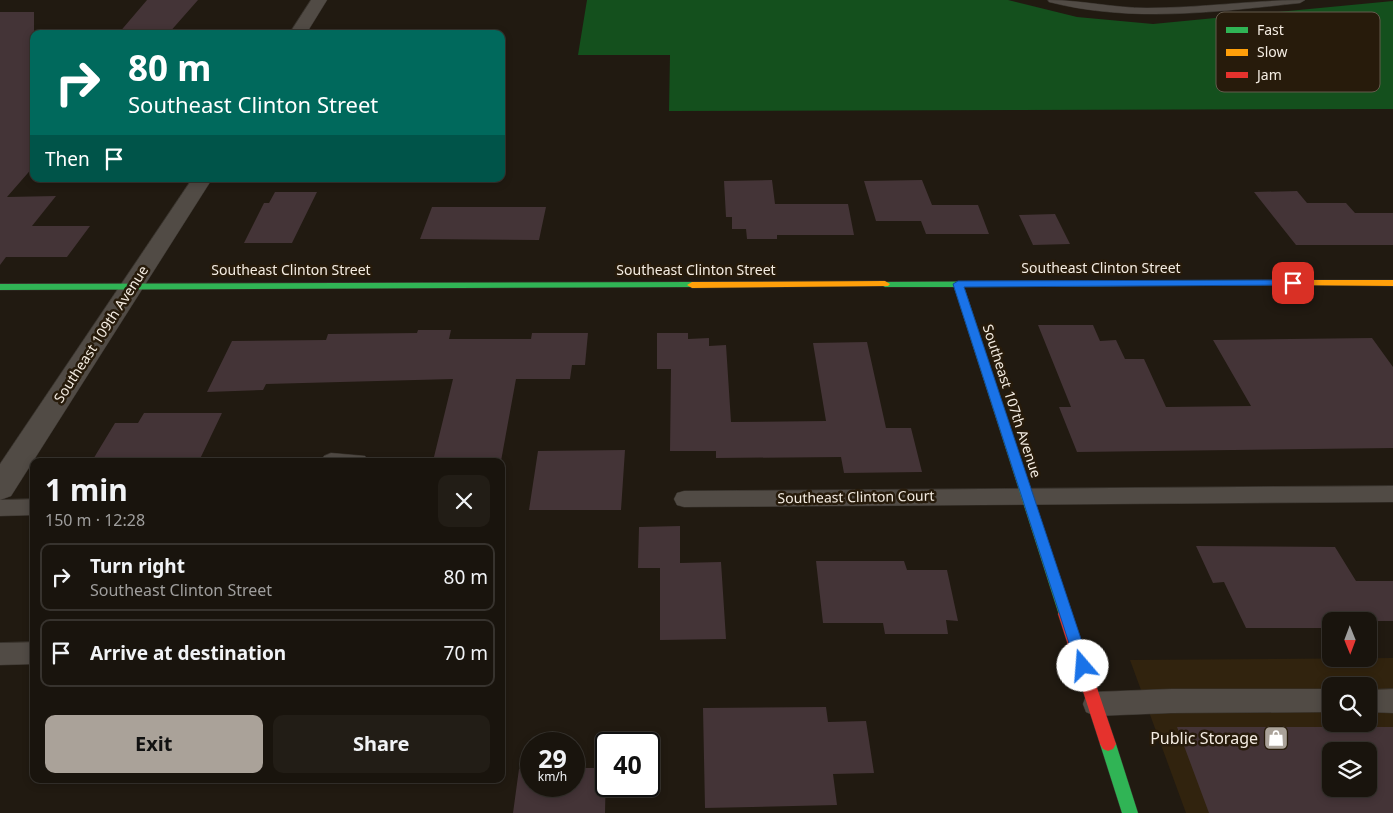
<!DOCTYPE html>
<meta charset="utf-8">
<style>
body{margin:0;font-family:"Noto Sans",sans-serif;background:#221d16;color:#f1f3f6;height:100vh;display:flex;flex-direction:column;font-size:19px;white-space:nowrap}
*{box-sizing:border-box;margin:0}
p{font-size:16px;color:#9f9e9d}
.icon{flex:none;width:28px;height:28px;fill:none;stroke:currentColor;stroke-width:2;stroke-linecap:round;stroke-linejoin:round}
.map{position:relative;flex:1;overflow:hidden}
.details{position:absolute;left:30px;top:458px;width:475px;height:325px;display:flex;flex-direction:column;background:#19140d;border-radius:10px;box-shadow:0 2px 8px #0003,0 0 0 1px #37332e}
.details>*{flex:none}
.guide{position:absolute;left:30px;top:30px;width:475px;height:152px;border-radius:10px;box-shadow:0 2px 8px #0003,0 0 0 1px #37332e;background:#00695c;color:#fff;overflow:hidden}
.needle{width:32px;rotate:179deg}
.tools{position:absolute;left:1322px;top:612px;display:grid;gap:10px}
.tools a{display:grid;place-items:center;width:55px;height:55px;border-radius:10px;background:#19140d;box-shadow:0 2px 8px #0003,0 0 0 1px #37332e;font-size:25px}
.speed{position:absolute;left:520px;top:732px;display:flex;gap:10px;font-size:25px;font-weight:700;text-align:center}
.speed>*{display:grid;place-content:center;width:65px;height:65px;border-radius:50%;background:#19140d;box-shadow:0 2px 8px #0003,0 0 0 1px #37332e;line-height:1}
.speed small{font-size:12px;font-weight:400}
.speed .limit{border:2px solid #111;border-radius:8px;background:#fff;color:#111}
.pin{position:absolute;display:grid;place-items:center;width:42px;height:42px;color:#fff;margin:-21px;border-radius:10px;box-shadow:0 2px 8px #0006}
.me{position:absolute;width:55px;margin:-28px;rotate:342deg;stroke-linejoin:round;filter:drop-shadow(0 0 4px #0008)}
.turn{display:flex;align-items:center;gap:18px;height:105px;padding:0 15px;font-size:22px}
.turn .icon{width:65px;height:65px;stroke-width:2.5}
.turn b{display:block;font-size:35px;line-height:42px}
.then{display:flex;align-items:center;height:48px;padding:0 15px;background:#0003;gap:10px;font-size:19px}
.round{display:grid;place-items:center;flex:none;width:52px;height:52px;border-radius:10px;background:#221d16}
.headline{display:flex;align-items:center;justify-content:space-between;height:85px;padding:0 15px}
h1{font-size:30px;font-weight:700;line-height:38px}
.action{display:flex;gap:10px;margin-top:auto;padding:10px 15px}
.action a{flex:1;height:58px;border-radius:10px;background:#aaa299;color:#111;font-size:20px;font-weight:700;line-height:58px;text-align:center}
.action a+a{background:#221d16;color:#f1f3f6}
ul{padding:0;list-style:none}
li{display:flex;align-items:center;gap:15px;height:68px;margin:0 10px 8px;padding:0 5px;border:2px solid #37332e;border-radius:10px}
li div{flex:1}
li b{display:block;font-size:19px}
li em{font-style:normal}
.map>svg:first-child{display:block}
.built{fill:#31230e;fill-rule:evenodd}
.forest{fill:#14501d}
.building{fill:#443437;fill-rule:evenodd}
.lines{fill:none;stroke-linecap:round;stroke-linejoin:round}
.lane-casing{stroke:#38332d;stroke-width:1}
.street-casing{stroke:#38332d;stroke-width:1}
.fast-casing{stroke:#38332d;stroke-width:1}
.slow-casing{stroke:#38332d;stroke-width:1}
.jam-casing{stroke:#38332d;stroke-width:1}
.lane{fill:#514b45;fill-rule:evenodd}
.street{fill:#514b45;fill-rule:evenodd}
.fast{fill:#30b455;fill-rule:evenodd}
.slow{fill:#ff9f0a;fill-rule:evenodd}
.jam{fill:#e5322d;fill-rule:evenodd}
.route{fill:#1a73e8;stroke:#114b97}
.labels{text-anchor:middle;stroke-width:5;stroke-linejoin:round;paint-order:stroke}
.street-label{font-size:14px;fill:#f4ece2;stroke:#271b0b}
.near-poi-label{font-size:16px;fill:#f4ece2;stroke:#271b0b;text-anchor:end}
.key{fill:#271b0b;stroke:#645a4c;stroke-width:1}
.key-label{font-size:14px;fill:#f4ece2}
</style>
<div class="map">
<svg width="1393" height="813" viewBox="0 0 1393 813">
<rect width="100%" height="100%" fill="#211a11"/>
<path class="built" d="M1393,658V813H1186L1130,660ZM1331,686H1369V724H1331ZM1331,751H1369V789H1331Z"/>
<path class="forest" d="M587,0H1008L1077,17L1153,24L1393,1V109L669,111L670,55H578Z"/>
<path class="building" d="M147,0H198L168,34H118Z
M0,12H34V166L7,197L56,196L32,226H90L67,257H6L0,265Z
M772,180L775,204H848L854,235H777V239H747L746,229H732V217H726L724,181Z
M922,180L932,205H978L989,234H926L921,221H876L864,181Z
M1297,191L1307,203H1346L1355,213H1393V245H1296L1254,192Z
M275,192H317L292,243H244L264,203H269Z
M432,207H546L539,240L420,239Z
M1055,214L1070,244L1033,245L1019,215Z
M1038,325H1093L1100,341L1116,340L1125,359H1144L1166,407L1251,406L1213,340L1372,338L1393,367V448L1077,452L1059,407H1071Z
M418,330H451L449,339H531L532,333H588L585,365H572L570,379H516L501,461H433L453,379L266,384L263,390L207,392L232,341L326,340L328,334L417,333Z
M657,333H688V339L709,338V346L726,345L731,422L826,421L813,343L867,342L886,428H911L922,472L844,473L841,457L716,458V451H670L671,369H657Z
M144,413H222L199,461H92L115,423H138Z
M625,450L621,510H529L538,451Z
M680,526V563L721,562L726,639L660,640V568H638L639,527Z
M1196,546L1335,547L1356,581H1393V621H1331V628H1246L1224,582L1213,583Z
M816,561H904L907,570H947L958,621L946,620L948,634H885L883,623H823Z
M826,707L828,722L866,721L874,773L833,774L837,805L705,808L703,708Z
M1177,727H1393V813H1209ZM1331,751H1369V789H1331Z
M574,768H606L605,813H513L519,769H531V786H574Z"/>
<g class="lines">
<defs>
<path id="lane" d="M1048,0C1081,0 1114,8 1147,8C1200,8 1253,0 1305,0L1300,3C1216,12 1132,23 1049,2Z
M331,453L365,456L368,461H321L324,456Z
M1393,486V502L684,507L677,505L674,499L677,493L684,491Z
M34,499V515L0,516V500Z
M34,642V664L0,665V643Z
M1171,689H1331V712L1171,713L1095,716L1086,712L1083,704L1086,696L1095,692Z
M1393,689V713L1369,712V690Z"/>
<path id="street" d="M311,0H327L306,34H289Z
M192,179H212L11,496L0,500V464Z"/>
<path id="fast" d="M1286,280L1289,281L1291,283L1289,285L964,287L1072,614L1070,618L1065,620L1060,618L954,287H885L880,284L882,282Z
M692,282L697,285L695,287L0,290V284Z
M1108,737L1113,739L1116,744L1138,813H1122L1100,744L1103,739Z"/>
<path id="slow" d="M1286,280H1393V286L1283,285L1281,283L1283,281Z
M885,281L890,284L888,286L692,288L687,285L692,282Z"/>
<path id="jam" d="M1065,608L1070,610L1072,614L1116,744L1113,749L1108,751L1103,749L1100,744L1058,614L1060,610Z"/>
</defs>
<use href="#lane" class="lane-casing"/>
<use href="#street" class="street-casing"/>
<use href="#fast" class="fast-casing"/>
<use href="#slow" class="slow-casing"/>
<use href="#jam" class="jam-casing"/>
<use href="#lane" class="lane"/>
<use href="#street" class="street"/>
<use href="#fast" class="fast"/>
<use href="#slow" class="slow"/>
<use href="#jam" class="jam"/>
</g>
<path class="route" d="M1293,280L1297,281V285L964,287L1090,666L1088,671L1083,673L1078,671L953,284L958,281Z"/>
<defs>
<symbol id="shop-square" viewBox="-11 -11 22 22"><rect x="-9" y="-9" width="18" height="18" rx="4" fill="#aaa299" stroke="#271b0b"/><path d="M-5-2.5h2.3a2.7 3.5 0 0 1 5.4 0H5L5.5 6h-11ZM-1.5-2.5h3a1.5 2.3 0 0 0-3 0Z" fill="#fff"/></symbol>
</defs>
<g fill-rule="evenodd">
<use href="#shop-square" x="1262" y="724" width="28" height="28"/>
</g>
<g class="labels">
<g class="street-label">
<text x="1101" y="273">Southeast Clinton Street</text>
<text x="291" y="275">Southeast Clinton Street</text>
<text x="696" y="275">Southeast Clinton Street</text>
<text transform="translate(101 334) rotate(-57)" y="5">Southeast 109th Avenue</text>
<text transform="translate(1012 401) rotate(72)" y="5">Southeast 107th Avenue</text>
<text transform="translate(856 497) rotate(-1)" y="5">Southeast Clinton Court</text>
</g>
<g class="near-poi-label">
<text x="1258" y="744">Public Storage</text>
</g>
</g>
<rect x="1216" y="12" width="164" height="80" rx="8" class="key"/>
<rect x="1226" y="27" width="22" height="6" fill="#30b455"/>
<rect x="1226" y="49" width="22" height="7" fill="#ff9f0a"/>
<rect x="1226" y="72" width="22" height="6" fill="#e5322d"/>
<g class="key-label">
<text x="1257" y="35">Fast</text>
<text x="1257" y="57">Slow</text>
<text x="1257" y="80">Jam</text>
</g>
</svg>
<div class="tools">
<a><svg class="needle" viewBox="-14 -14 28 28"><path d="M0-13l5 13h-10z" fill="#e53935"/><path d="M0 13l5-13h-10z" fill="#9f9e9d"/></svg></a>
<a><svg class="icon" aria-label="search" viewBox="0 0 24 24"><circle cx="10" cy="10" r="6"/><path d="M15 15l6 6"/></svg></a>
<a><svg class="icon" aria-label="layers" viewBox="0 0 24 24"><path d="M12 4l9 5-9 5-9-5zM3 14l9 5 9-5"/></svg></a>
</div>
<div class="speed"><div>29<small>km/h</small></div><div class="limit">40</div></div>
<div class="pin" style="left:1293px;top:283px;background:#d93025"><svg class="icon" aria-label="arrive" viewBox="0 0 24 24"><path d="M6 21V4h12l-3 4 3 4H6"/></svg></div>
<svg class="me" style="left:1083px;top:666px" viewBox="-20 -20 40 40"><circle r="19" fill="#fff"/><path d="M0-13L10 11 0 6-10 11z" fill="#1a73e8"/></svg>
<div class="guide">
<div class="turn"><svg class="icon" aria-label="right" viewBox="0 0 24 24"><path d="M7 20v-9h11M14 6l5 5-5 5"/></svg><div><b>80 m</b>Southeast Clinton Street</div></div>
<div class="then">Then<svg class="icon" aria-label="arrive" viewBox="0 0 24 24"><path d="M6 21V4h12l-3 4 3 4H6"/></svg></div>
</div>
<section class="details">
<div class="headline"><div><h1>1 min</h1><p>150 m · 12:28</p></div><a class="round"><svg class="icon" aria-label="close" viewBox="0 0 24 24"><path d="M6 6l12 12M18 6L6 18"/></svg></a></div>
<ul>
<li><svg class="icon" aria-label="right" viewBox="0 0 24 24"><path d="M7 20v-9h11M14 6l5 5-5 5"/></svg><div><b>Turn right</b><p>Southeast Clinton Street</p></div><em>80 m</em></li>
<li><svg class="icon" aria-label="arrive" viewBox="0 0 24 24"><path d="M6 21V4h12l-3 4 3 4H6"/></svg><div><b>Arrive at destination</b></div><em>70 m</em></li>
</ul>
<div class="action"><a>Exit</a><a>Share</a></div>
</section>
</div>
